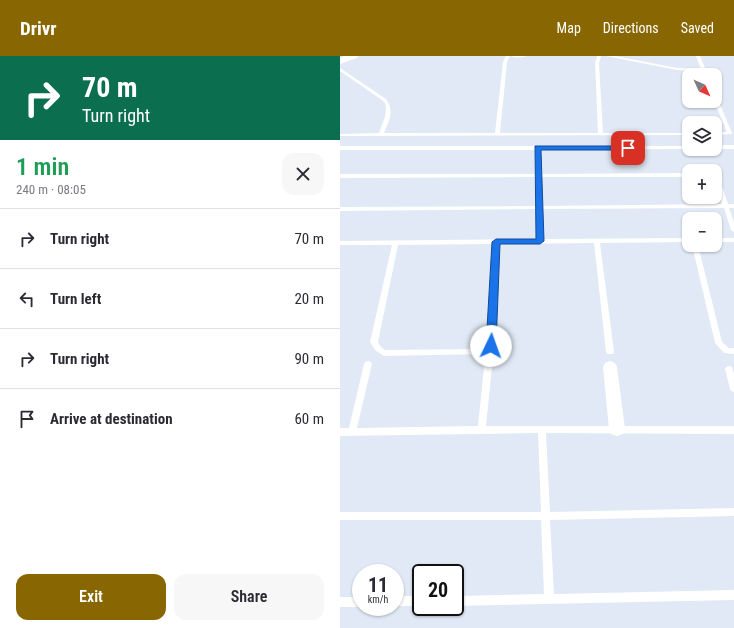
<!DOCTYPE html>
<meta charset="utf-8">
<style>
body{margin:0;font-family:"Roboto Condensed",sans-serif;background:#f7f7f7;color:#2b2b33;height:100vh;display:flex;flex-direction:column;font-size:15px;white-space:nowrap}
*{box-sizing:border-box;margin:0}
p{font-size:13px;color:#7c7c81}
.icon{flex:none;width:22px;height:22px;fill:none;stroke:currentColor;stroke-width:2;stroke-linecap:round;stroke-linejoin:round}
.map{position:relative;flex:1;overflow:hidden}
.panel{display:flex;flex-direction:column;background:#fff;width:340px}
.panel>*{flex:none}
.hud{background:#0b6e4f;color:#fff;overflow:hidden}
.needle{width:26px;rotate:135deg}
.tools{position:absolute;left:342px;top:12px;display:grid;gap:8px}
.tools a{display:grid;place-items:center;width:40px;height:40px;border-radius:8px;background:#fff;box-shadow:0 1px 3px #0004;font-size:20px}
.speed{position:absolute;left:12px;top:508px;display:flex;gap:8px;font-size:20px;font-weight:700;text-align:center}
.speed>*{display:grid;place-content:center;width:52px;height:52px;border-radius:50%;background:#fff;box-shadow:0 1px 3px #0004;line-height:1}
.speed small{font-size:10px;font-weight:400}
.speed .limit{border:2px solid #111;border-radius:6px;background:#fff;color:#111}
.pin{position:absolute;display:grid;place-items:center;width:34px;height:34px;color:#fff;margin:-17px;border-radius:8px;box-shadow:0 2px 6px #0006}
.me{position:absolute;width:44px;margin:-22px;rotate:3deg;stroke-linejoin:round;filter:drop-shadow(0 0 3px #0008)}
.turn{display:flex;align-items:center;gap:14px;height:84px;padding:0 16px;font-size:18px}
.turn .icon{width:52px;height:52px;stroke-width:2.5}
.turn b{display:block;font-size:28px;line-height:34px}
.round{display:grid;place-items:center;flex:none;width:42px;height:42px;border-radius:12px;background:#f7f7f7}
.head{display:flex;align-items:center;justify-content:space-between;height:68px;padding:0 16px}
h1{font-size:24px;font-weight:600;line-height:30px;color:#1e9e55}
.action{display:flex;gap:8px;margin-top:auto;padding:8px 16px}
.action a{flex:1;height:46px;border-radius:12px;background:#886601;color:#fff;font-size:16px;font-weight:600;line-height:46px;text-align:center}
.action a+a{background:#f7f7f7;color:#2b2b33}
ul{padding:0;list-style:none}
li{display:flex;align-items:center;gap:12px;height:60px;padding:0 16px;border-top:1px solid #e1e1e2}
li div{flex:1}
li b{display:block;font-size:15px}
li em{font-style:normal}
header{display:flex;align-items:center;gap:24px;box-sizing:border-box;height:56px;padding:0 20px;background:#886601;color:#fff}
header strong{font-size:19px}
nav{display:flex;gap:22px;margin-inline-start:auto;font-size:14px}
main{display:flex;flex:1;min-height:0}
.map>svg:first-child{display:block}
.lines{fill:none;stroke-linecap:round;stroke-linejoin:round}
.service{fill:#fff;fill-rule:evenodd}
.minor{fill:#fff;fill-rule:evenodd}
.tertiary{fill:#fff;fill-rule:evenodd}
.route{fill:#1a73e8;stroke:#114b97}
</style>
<header>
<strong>Drivr</strong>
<nav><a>Map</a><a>Directions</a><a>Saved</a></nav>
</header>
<main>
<section class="panel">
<div class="hud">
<div class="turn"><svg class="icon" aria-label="right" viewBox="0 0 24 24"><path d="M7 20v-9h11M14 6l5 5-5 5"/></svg><div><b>70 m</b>Turn right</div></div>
</div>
<div class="head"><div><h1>1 min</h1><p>240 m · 08:05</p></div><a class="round"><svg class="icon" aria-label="close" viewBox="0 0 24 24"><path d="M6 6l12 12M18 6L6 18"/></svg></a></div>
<ul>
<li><svg class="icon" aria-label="right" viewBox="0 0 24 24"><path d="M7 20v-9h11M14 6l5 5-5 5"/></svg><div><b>Turn right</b></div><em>70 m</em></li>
<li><svg class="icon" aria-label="left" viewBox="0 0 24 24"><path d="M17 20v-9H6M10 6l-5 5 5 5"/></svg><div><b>Turn left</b></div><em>20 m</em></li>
<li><svg class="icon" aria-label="right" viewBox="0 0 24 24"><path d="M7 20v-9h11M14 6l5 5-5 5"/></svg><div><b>Turn right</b></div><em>90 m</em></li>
<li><svg class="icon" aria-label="arrive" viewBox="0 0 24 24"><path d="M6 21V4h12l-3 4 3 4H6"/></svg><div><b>Arrive at destination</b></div><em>60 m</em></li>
</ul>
<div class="action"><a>Exit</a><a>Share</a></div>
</section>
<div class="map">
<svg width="394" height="572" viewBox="0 0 394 572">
<rect width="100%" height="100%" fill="#e0e9f5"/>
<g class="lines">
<path class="service" d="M166,0H170L167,6L160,77H258L255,7L257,0H261L259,7L263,77H349V79L0,80V78L39,77L45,61L46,52L45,47L42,44L0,15V12L46,43C55,56 49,64 44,77H155L163,6Z
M171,0H186C183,2 174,2 171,0Z
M266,0H275L337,12L361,13L356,0H360L368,19H364L362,15L337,14Z
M375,40L377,41L392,77V78L375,79V77L387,76L374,45Z
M375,89H394V93H375Z
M0,90H349V93H351L200,94V118L349,117V121H201L202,150L382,148L375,127V117L378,119L388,148H394V152H389L394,166V176L391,174L384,152L202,153L203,183L349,182V186L260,187L274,296L273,298H267L266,296L254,187L159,188L155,290L147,298L44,300L35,294L30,286L52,189H0V185L197,183L196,153L0,155V151L196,150L195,121L0,122V118H195V94H0ZM153,188L148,289L142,293L45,294L40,290L38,286L58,189Z
M375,182H394V186H375Z
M352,189H358L382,286L389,292H394V298L384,297L375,287Z
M28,305L31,306L32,308L17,372L138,370L144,311L145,309L148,308L151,309L152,311L146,370H394V378L206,377L210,456L394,452V460L210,464L214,538L394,534V544L115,550V540L204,538L201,464H0V456H201L198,377L0,380V372H9L24,308L25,306Z
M389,310L392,311L394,318V336L391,335L390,333L385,313L386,311Z
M55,540H81V550H55Z
M0,541H21V551H0Z"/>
<path class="minor" d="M270,305L275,307L277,311L285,373L283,378L277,380L271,378L269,373L263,311L265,307Z"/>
<path class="tertiary" d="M4,0H18L17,2L0,8V2Z"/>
</g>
<path class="route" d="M195,90H288L292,92L288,94H201L204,185L200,188H160L156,290L151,294L146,290L152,186L156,183H196Z"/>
</svg>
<div class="tools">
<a><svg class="needle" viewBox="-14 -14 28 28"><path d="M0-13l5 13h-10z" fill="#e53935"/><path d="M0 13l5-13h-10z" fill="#7c7c81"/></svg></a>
<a><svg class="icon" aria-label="layers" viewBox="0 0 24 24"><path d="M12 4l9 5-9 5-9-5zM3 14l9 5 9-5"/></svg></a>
<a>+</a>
<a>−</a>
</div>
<div class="speed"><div>11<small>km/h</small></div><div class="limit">20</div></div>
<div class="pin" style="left:288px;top:92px;background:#d93025"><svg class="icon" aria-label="arrive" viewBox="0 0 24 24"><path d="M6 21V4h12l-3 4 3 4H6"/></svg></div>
<svg class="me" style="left:151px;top:290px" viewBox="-20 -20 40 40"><circle r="19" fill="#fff"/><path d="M0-13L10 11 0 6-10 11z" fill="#1a73e8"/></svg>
</div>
</main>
